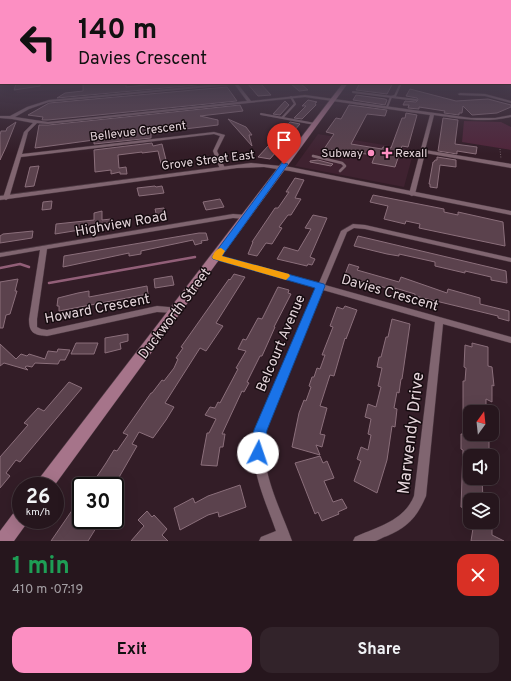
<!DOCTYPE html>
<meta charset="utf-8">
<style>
body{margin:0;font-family:Overpass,sans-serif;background:#32232a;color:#f1f3f6;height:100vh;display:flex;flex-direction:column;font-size:15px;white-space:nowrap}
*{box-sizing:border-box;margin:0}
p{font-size:13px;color:#a49fa4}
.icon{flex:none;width:22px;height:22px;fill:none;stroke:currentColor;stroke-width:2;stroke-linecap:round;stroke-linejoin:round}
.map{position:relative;height:541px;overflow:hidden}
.sheet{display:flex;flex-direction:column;background:#26161d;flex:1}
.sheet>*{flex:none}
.banner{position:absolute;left:0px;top:0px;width:511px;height:84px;box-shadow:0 4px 16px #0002,0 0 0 1px #42353b;background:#fc8fc2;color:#111;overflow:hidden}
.needle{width:26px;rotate:15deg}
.buttons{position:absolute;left:463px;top:405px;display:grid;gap:8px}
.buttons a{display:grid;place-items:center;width:36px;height:36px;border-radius:8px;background:#26161d;box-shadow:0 4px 16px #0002,0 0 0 1px #42353b;font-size:20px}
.speed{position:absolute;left:12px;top:477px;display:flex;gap:8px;font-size:20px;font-weight:700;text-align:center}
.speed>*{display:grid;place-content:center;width:52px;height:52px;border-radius:50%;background:#26161d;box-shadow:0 4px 16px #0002,0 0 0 1px #42353b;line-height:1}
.speed small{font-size:10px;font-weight:400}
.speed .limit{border:2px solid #111;border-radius:6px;background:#fff;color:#111}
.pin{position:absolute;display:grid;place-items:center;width:34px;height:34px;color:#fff;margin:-41px -17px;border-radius:50% 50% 50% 0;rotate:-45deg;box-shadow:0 0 4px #0007}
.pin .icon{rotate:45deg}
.me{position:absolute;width:44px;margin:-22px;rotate:4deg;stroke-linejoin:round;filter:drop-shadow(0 0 3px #0008)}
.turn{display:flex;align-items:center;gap:14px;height:84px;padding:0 12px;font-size:18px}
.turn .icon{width:52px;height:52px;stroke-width:2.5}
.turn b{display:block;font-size:28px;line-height:34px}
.round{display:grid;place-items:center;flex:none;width:42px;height:42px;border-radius:12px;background:#32232a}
.summary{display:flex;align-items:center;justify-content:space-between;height:68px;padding:0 12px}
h1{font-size:24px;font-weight:700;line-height:30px;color:#1e9e55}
.button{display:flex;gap:8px;margin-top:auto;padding:8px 12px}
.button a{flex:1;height:46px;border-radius:12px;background:#fc8fc2;color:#111;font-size:16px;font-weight:700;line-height:46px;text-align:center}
.button a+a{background:#32232a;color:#f1f3f6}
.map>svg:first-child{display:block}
.built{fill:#3f2230}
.green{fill:#50253a}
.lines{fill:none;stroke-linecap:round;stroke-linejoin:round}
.stream{stroke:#925f78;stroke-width:2.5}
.building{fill:#5b424d;stroke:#8b6f7b}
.service-far1-casing{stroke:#4b3841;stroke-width:2.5}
.service-casing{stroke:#4b3841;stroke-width:3}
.minor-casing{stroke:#4b3841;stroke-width:1}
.tertiary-casing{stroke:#4b3841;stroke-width:1}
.secondary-casing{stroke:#4b3841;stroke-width:1}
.path{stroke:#715d65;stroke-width:1;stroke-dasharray:1 1.5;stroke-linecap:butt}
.service-far1{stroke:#806570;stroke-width:2}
.service{stroke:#806570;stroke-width:2.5}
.minor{fill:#806570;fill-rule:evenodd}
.tertiary{fill:#806570;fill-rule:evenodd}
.secondary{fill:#a6748a;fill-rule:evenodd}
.route{fill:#1a73e8;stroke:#114b97}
.slow{fill:#f59e0b}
.poi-dot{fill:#fc8fc2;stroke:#150b0f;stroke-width:1.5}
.labels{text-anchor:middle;stroke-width:3;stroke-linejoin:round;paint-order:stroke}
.far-street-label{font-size:12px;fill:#e5d5db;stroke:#150b0f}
.far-poi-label{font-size:12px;fill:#e5d5db;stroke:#150b0f;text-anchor:end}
.street-label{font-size:14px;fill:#e5d5db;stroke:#150b0f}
.near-street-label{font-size:17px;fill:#e5d5db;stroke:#150b0f}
</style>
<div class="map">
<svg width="511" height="541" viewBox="0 0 511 541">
<rect width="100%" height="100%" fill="#331d27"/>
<path class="built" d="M510,78L511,89L464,83H510Z
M9,83H128L17,93Z
M318,134L414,150L404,187L295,166Z"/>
<path class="green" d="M464,121L501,122L511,127V150L462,142Z"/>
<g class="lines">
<path class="stream" d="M0,268L20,264L29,267
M49,283L195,257"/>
</g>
<path class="building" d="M40,83V86L14,90L16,84Z
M83,83H126V87L165,83H196L197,85L57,98L65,93L83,91Z
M247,83H260L271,95L258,96Z
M290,83H300L308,90L299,91Z
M360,83H393L387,94L356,90Z
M227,87L237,101L48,120H42L43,117L28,115L49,103Z
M410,89L456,101L488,99L511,105V107L497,113L472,115L463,106L462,113H459V115L444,113L445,111L419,107V109L408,108L409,105H403L405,101L416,102L418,100L417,98L406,96Z
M356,95L385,99L387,100L385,105L353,100Z
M308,100L317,102L315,103L316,105L302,119L294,118L306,106H302Z
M285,101L289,105L280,115L273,114Z
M240,105L243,111L200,116L218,120V125L151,133V138L94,144V140L35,148L39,125H48Z
M349,105L387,110L385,116L367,114L351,144L382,149L383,147L391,148L402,118H405L406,113L417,115L408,147L402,146L395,167L372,163L375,155L324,149L334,134L326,132L336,118L341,119Z
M443,118L458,120L455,144L477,147L476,154L457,151V154L438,151Z
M228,119L246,127L252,135H249L252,146Z
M16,122L6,147L0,160V135L1,131H6L7,128Z
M290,122L300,124L270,159L258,157Z
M152,143L153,146L162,144L168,168H162L158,151L142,153V152L118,155L119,168L126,167L127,174H120V172L111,174V170L95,172L94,150Z
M437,157L456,160V167L440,165L437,188L430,187V184H429L433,162H434L435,160H437Z
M318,160L333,164L331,166L310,162V161Z
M39,166L34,186L25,187L30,167Z
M295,178L304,180L295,198L301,199L291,215H288L279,227L282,228L272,244L266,243L257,256L248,254L253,242H252L275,208H278L289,192H286Z
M155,186L156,187L162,186L164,193L139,196L137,188Z
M373,195L444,209V212L458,215V212L503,222L505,246L419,228L420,224L406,221L405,224L384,219L388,206L370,202Z
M220,199L224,207L206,210L203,202Z
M52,201L51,209L42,210L43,202Z
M164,208L166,216L157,217L155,209Z
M102,211V220L111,219V225L55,234L56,224L94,220V213Z
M313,215L327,218L310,257L315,259L312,265L308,264L307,266L277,259L284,247L298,251L311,229L305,228Z
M33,231L32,238L0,243V236L3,234Z
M199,233H206L208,240L201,241L202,243L195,245L193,240L141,251V254L129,256V253L63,267L64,256Z
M358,236L506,271L507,283L491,280V277L465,271V273L435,266V262L399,254V256L387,254L354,246Z
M349,264L359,267L357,270L399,282L401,277L447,293L448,289L480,298V304L509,311V321L498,318V316L415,296V294L395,288V290L344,277Z
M234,274L245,277L216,323L223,326L206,351L200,348L165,403L174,407L166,420L153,438L139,432L132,444L137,446L114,486H95L99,480L96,478L106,463L114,450L117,451L128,435L123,433L151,393H152L162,380L164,381L174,368L178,359L176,358L183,348L181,347L229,279L230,280Z
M172,276L174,285L155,288L154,279Z
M18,279L15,291H17L10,314L6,315L3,328H0V282Z
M147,286L148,294L59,311V306H57L58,298L78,293L89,291V297Z
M278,287L289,290L288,293L291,294L274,327H275L262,356H260L247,382L249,383L244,392L242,391L222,434H225L223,447H220L217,466L201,465L207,433H209L216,419L205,415L210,407L215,408L218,402L220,403L238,369L236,368L246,351L238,349L243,339L246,340L258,318L262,319Z
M345,306L357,310L346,339L345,338L334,376L330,375L320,406L327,408L320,434L325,435L322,447L316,445L320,455L292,447L299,413L304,400L306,401L311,387L309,386L312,377H314L317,368L320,369L325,355H322L333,327L330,326L337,307L343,309Z
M392,319L410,324L402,379H401L399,393L397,392L394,408L397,409L395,427L392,426L387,460L377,493L354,481L361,461L357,459L361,447L368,450L371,435L368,434L371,419L365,417L368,404L376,407L381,387L378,386L382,368L377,367L379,357H381L386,337H388Z
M128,334V341L120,343L121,349L105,353V338Z
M76,343H98L94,354H71Z
M472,343L488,347V366L492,367L494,386L492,385V402L486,399V412H470V434H477L489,438V456H481L470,452V478H482L483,500H470V510L461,507L463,450L461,449V434H463V381H465L466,368L464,367L465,345L472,347Z
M0,344L16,359L21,354L27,356L29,354L45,359L48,351L57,352L58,349L70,350L65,360H60L58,364L35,363L32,367L27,366L25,367L28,370L4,363L0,366Z
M69,382L82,388L20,462L16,460L6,473L10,476L0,488V457L28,425L24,423L38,408L44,411Z
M320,456L323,463L327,461L334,478L324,481L333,502L342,499L347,508L338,512L339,514L322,521L318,512L315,514L295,463Z
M240,485L246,507L219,517L218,512L208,515L180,530L174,508L193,498L195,503L208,496Z
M73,509L81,513V520H101L88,541H51Z
M147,511L152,517L154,515L167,529L162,535L168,541H131L144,526L138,520Z
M474,522H492V535L504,541H471Z"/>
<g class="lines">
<defs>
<path id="service-far1" d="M353,92L416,100
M387,107L391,97L395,96L401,83
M261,114L315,124
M282,118L295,104L291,97"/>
<path id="service" d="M313,156L342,163L345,166L340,171"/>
<path id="minor" d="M230,83H237L251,101L305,95L471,118H495L511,115V117C483,123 462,119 434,115L425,150L511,164V168L425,153L415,194L412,196L410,195L409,194L430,115L305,97L48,124L37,123L28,132L22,154L214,132L225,135L217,151L225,168L220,169L213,151L220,136L214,134L21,157L9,198L6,200L3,198L24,132L33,123L12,119L0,118V116H10L27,107L49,100ZM230,85H235L247,101L48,122L15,117L29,109L49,102Z
M460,93L485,94L511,101V103L485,96L459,95L458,94Z
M233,214L246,215L249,217L246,219L233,218L47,249L37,319V327L41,329L47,330L157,306L179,308L180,310L179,312L176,313L157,312L47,336C34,335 29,333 29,319L40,250L0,257V253Z
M353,224L365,225L511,258V262L365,229L354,228L347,232L325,285L511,337V343L443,324L426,496C417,517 408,527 387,536C383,537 379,540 375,541C369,541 360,541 353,541L355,537C377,527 404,521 414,496L435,322L323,290L268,424C254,460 280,507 292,541H259L261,537L276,531C265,499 244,458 258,424L317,288L214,259L213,257L216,255L319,283L341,231Z"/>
<path id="tertiary" d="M0,79H1V81H0Z
M251,163L290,167L511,211V215L290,171L264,167L237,168L0,200V196Z"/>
<path id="secondary" d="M343,83H348L54,486H36L38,480Z
M21,509V520H28L27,523L14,541H0V531L15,511Z"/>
</defs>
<use href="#service-far1" class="service-far1-casing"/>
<use href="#service" class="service-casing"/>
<use href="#minor" class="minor-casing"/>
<use href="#tertiary" class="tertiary-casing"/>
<use href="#secondary" class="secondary-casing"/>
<path class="path" d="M500,149L501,159"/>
<use href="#service-far1" class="service-far1"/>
<use href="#service" class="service"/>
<use href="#minor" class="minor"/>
<use href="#tertiary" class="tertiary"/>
<use href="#secondary" class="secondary"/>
</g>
<linearGradient id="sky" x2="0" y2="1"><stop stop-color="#1c1015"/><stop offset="0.51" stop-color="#4a4052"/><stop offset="1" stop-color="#4a4052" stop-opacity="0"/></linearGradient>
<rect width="511" height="154" fill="url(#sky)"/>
<path class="route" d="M282,163L288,164L222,256L324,284L325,286L267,430C265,439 267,449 263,457L258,459L254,457C250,448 252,439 254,430L315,288L213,259L212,257Z"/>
<path class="slow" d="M221,248L225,251L222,256L289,274L290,276L286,280L213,259L212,257C214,253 216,249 221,248Z"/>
<g class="poi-dot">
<circle cx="371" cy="153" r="4"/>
<path d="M385 147h4v4h4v4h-4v4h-4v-4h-4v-4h4z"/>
</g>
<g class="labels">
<g class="far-street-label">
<text transform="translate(138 131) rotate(-7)" y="4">Bellevue Crescent</text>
<text transform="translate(208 160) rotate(-7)" y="4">Grove Street East</text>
</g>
<g class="far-poi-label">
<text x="363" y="157">Subway</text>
<text x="395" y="157" text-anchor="start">Rexall</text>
</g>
<g class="street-label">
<text transform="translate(121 223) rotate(-10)" y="5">Highview Road</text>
<text transform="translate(390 292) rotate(16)" y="5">Davies Crescent</text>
<text transform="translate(97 308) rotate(-11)" y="5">Howard Crescent</text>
<text transform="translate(174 313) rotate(-53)" y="5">Duckworth Street</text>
<text transform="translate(280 343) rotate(-67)" y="5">Belcourt Avenue</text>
</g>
<g class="near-street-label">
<text transform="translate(410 433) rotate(-83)" y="6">Marwendy Drive</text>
</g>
</g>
</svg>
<div class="buttons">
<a><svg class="needle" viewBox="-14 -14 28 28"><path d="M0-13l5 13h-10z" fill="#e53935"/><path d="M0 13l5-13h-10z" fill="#a49fa4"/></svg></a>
<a><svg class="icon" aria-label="sound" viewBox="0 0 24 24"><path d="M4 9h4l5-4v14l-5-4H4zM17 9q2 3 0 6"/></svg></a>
<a><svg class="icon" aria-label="layers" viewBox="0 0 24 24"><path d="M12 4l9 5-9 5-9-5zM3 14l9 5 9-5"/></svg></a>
</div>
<div class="speed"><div>26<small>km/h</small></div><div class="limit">30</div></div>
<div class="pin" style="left:284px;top:164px;background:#d93025"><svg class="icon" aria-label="arrive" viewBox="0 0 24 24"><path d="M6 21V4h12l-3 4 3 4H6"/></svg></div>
<svg class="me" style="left:258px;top:453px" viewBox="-20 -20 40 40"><circle r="19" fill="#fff"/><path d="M0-13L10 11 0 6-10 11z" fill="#1a73e8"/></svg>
<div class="banner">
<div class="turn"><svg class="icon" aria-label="left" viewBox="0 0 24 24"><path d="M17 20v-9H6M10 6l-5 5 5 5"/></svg><div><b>140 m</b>Davies Crescent</div></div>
</div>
</div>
<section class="sheet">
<div class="summary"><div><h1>1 min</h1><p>410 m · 07:19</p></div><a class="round" style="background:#d93025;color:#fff"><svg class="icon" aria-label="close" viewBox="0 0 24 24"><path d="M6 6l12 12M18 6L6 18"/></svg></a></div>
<div class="button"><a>Exit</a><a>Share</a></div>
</section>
